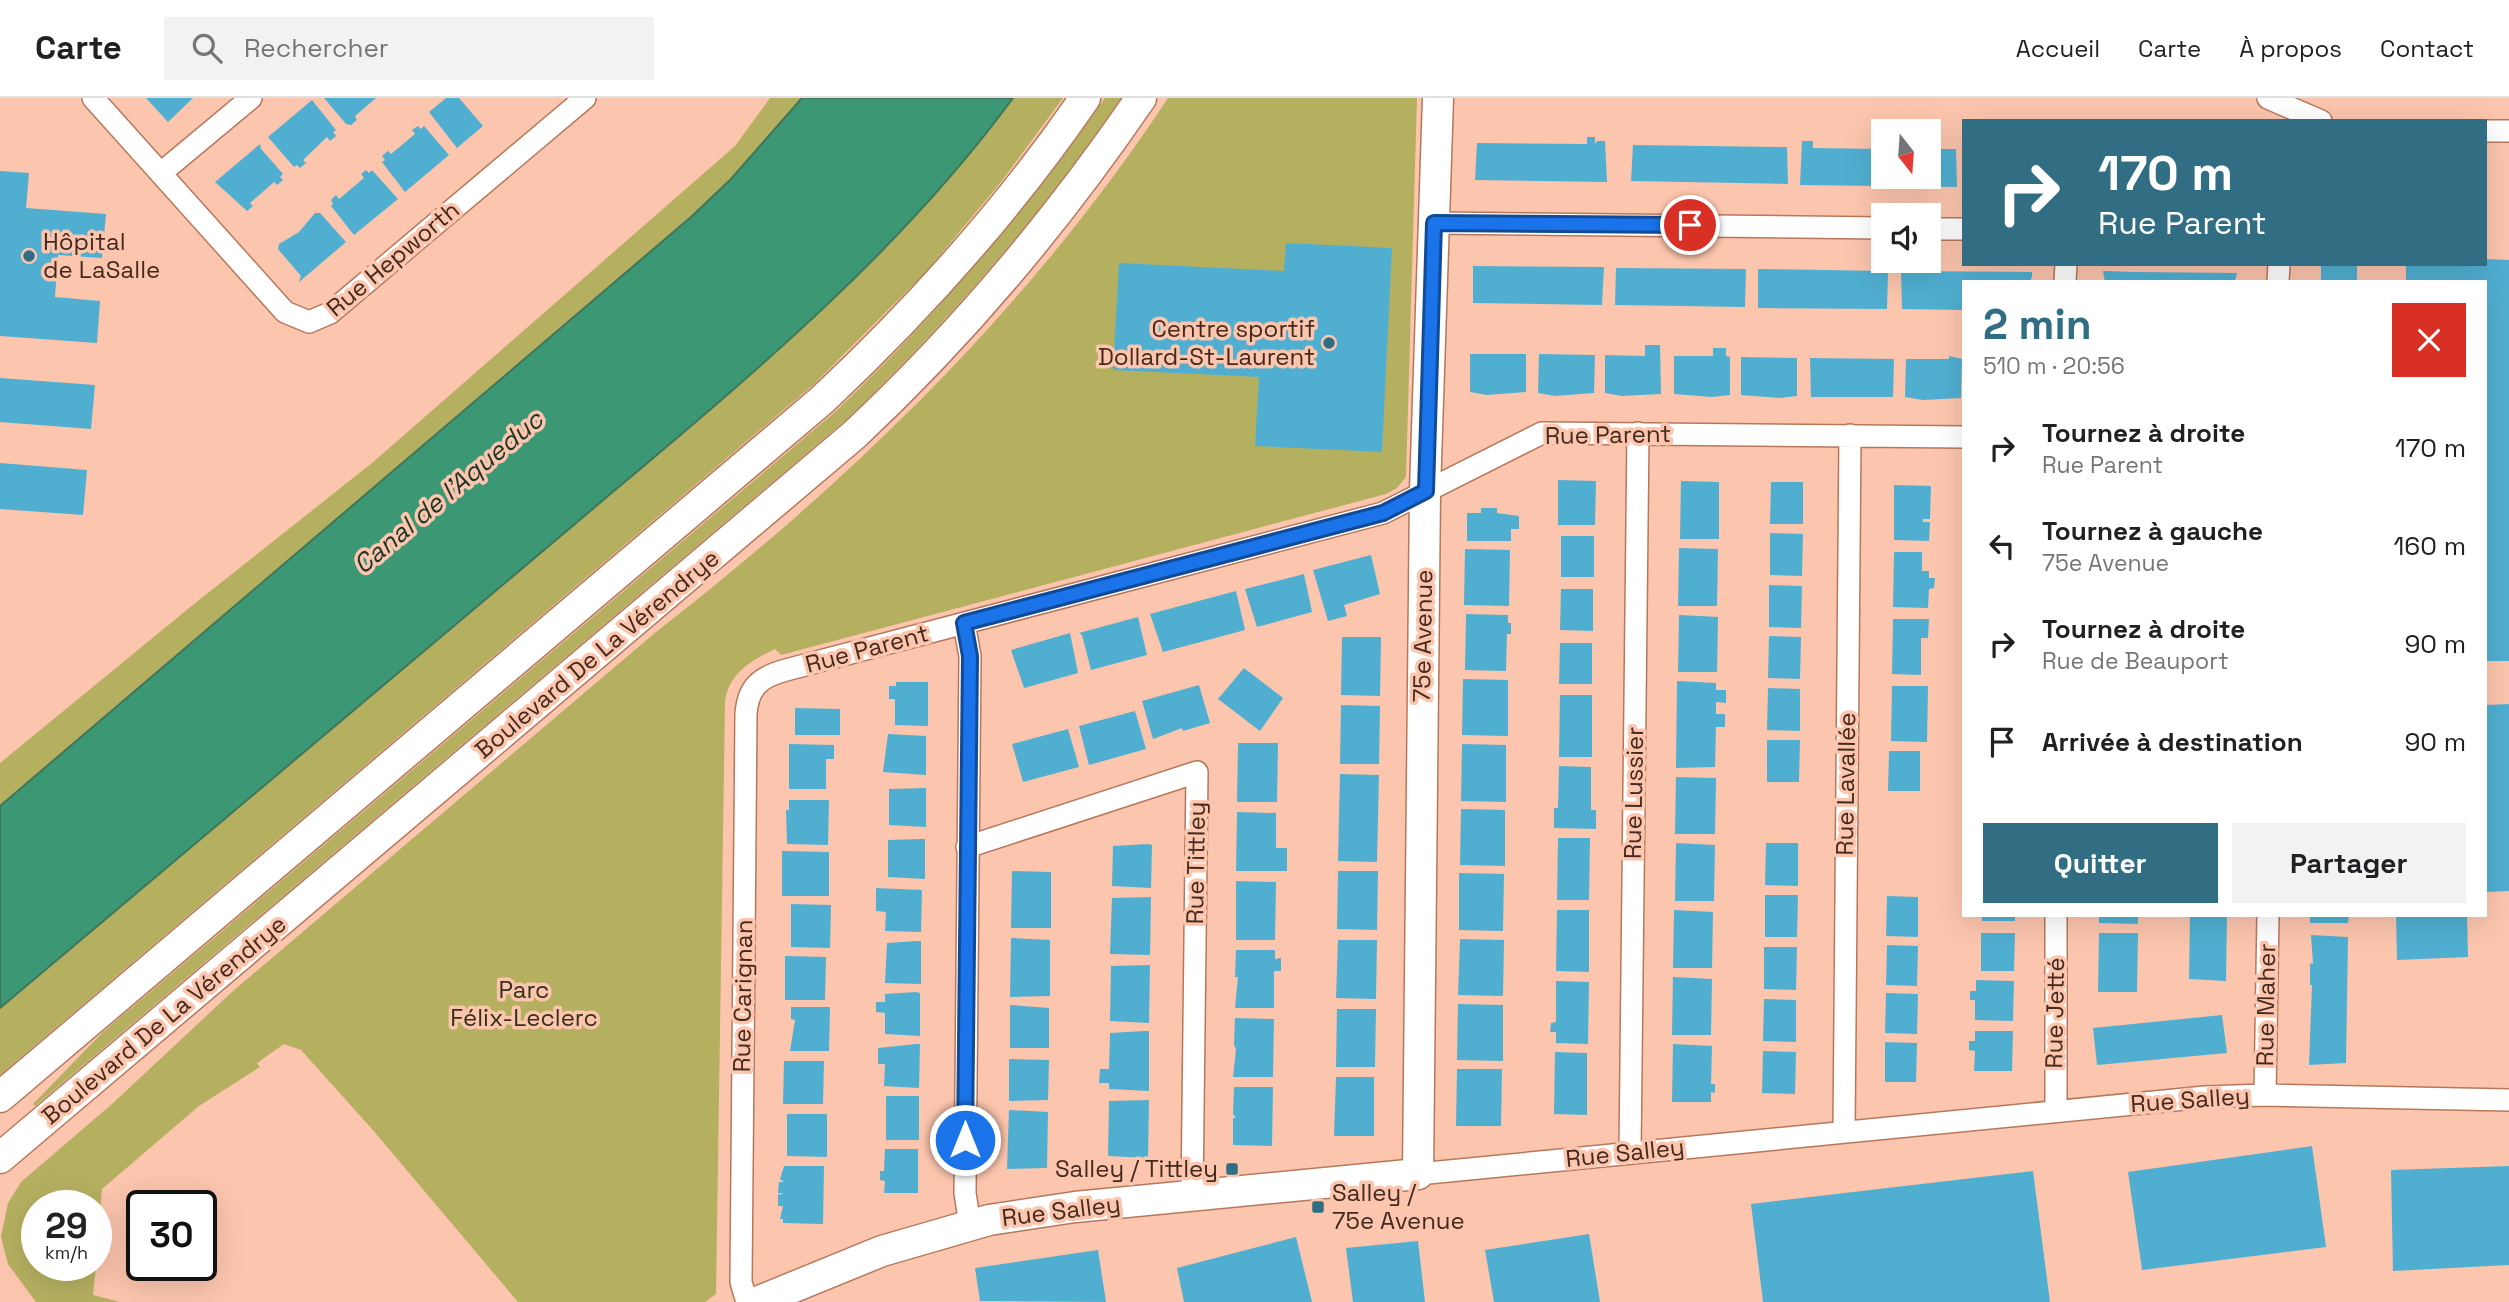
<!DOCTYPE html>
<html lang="fr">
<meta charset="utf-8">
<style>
body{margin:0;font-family:"Space Grotesk",sans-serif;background:#f2f2f2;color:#202124;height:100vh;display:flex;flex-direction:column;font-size:26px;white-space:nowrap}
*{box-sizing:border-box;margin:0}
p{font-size:23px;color:#757577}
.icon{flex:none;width:38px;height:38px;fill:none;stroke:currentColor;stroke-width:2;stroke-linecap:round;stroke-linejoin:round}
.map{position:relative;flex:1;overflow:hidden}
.side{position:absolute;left:1962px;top:182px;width:525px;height:637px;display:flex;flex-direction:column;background:#fff;border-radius:0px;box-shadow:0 7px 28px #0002}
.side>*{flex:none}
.top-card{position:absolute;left:1962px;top:21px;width:525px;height:147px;border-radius:0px;box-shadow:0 7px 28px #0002;background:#316e84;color:#fff;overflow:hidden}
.needle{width:46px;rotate:163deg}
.buttons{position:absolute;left:1871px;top:21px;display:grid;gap:14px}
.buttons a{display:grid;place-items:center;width:70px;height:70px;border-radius:0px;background:#fff;box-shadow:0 7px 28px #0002;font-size:35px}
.speed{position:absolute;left:21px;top:1092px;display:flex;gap:14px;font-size:35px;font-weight:700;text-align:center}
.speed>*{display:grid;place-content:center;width:91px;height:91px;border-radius:50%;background:#fff;box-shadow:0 7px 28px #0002;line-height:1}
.speed small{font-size:18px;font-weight:400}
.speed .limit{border:4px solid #111;border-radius:10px;background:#fff;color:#111}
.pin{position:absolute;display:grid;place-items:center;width:60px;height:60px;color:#fff;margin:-30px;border:4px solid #fff;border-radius:50%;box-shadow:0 2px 7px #0007}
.me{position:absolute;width:77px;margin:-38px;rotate:0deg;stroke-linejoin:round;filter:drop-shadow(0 0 5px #0008)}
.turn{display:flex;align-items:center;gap:24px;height:147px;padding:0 21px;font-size:32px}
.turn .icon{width:91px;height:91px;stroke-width:2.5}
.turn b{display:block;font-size:49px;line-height:60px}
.round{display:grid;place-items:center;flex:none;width:74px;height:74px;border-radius:0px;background:#f2f2f2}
.headline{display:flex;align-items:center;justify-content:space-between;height:119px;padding:0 21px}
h1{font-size:42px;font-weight:800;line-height:52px;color:#316e84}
.button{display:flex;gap:14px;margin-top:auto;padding:14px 21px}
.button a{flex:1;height:80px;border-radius:0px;background:#316e84;color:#fff;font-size:28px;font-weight:800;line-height:80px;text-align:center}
.button a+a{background:#f2f2f2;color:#202124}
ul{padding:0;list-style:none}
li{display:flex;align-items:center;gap:21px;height:98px;padding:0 21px}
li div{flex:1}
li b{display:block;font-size:26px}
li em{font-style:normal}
header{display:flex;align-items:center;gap:42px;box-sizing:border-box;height:98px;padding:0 35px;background:#fff;border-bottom:2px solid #e0e0e0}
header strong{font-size:33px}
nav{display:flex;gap:38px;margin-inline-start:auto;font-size:24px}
.search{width:490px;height:63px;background:#f2f2f2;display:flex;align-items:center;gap:18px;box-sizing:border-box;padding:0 24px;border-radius:0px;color:#757577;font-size:26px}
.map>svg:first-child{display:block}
.green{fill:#b5b060}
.water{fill:#3c9775;stroke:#3e765b;stroke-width:2}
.building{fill:#50afd1}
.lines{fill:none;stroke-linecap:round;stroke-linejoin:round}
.street-casing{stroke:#b6785c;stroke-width:24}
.secondary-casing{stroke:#b6785c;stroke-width:33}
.street{stroke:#fff;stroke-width:21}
.secondary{stroke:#fff;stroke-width:30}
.route-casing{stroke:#114b97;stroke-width:18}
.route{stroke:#1a73e8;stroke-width:12}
.poi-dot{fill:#316e84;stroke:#fcc5ad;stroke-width:2.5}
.labels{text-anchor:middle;stroke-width:7;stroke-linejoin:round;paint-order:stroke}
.poi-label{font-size:24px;fill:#442a1e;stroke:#fcc5ad;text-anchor:start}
.street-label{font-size:24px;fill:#442a1e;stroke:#fcc5ad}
.park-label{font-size:24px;fill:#333119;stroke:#fcc5ad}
.water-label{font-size:26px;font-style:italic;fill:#1a362a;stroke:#fcc5ad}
</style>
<header>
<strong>Carte</strong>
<div class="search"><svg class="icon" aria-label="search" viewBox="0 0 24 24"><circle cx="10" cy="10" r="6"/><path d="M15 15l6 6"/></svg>Rechercher</div>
<nav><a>Accueil</a><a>Carte</a><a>À propos</a><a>Contact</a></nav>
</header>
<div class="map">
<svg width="2509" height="1204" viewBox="0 0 2509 1204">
<rect width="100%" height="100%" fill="#fcc5ad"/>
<path class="green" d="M770,0H802L731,81L691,119L0,708V665L194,506L372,365L735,48Z
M1013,0H1063L1001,84L927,173L813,287L0,977V910C183,755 367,601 551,447C715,307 881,172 1013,0Z
M1105,0H1121C1041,117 949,223 847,321L35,1008L33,1006L103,934L835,314C936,218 1025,114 1105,0Z
M1168,0H1417L1406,379L1397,390L1386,396L781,557L775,551C752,562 728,576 725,604L716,1196L705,1204H518L372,1031L301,952L284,946L257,965L260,969L199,1008L102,1091L96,1161V1108H37V1167H96L93,1197L120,1204H36L8,1166L1,1139L8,1105L21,1084L112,1006L233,893L656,534C852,382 1031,208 1168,0Z"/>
<path class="water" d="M802,0H1013C887,172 717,305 556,442C370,598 185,754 0,910V708L691,119L731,81Z"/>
<path class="building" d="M146,0H193L168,24Z
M324,0H376L355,18L357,22L351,27L346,26Z
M446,0H459L483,28L457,50L429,14Z
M312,2L336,32L333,34L336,38L330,43L327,39L303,62L306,65L300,70L297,67L294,69L268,39Z
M418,28L421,31L424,28L449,57L405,94L382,64L385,62L382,58L388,53L391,56L415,36L412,32Z
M1587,39H1595V46L1597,43H1605L1607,84L1475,82L1477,45L1587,46Z
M1802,43H1813V50L1883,51V79H1928V51H1956L1957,89L1800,87Z
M260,46L261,51L283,76L280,79L283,82L277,87L274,84L250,105L253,108L247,113L215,84Z
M1633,47L1787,49L1788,86L1631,83Z
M366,72L369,75L372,72L398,101L354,137L331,108L333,106L331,102L336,97L339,101L352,90L364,80L361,76Z
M0,73L29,75L26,110L106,116L102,160L58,157L55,199L100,203L97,245L0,238Z
M315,115H320L346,144L299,184L301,178L278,151L279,146L299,134Z
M1286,145L1392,150L1382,354L1255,348L1259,279L1113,272L1119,165L1284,173Z
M2485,161L2509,162V563H2485V184H2406V166H2485Z
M2321,166H2357V184H2321Z
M1473,168L1604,169L1602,207L1473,205Z
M1616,170L1746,171L1745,209L1615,207Z
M1758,171L1888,173L1887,211L1758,210Z
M1901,173L2032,174V178L2030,184H1964V212L1902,211Z
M2103,173L2133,174L2237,175L2235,184H2105Z
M1645,247H1660L1661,296L1622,298L1605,295V257L1645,258Z
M1713,250H1726V258L1730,259V297L1712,299L1674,296V258H1713Z
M1470,256H1526V294L1487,297L1470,294Z
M1539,256L1595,257L1594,295L1555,298L1538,295Z
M1949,258L1962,261L1961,300L1923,302L1905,299L1906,261H1949Z
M1741,259L1797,260V298L1780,300L1741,297Z
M1810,260L1894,261L1893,299H1811Z
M0,280L95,287L91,331L0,324Z
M0,365L87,372L83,417L0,411Z
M1558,382L1596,383L1595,427H1558Z
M1681,383L1719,384V441H1680Z
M1771,384H1803V426H1770Z
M1894,387L1931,388L1930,421H1923V424H1930L1929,443L1894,442Z
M1481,410H1497V415L1519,418V431H1511V443H1467V415H1481Z
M1770,435L1803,436L1802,478L1770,477Z
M1561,438H1594V479H1561Z
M1679,450L1718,451L1717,508H1678Z
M1465,451L1510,452L1509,508L1464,507Z
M1894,454H1922V473H1929V480H1935L1934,490L1929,491L1928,510L1893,509Z
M1371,457L1380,496L1344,507L1347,518L1328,523L1313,472Z
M1304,476L1312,514L1257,529L1245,491Z
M1769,487L1802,488L1801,530L1769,529Z
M1561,491H1593V533L1560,532Z
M1236,493L1245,532L1163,554L1150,516Z
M1466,516L1508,517V525H1511V536H1507L1506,573L1465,572Z
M1679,517L1718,519L1717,574H1678Z
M1138,519L1147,557L1091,572L1082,537L1079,535Z
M1893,521H1929L1928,540H1921V577L1892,576Z
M1070,535L1078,575L1024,590L1011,552Z
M1769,538L1801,539L1800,581L1768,580Z
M1342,539H1381L1380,598L1341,597Z
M1560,545H1592V586H1559Z
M1244,570L1283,600L1260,633L1218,601Z
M1463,581L1508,582V638L1462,637Z
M1677,583L1716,585V592H1726V605L1716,604V616H1725V629H1716L1715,669L1676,670Z
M896,584H928V628L895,627V601H889V588H896Z
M1199,587L1210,625L1183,633L1182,630L1153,641L1142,603Z
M1892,588H1928L1927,644L1891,643Z
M1768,590L1800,591V633L1767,632Z
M1560,597H1592V659H1559Z
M2509,606V793L2485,794V607Z
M1341,607L1380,608L1379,666H1340Z
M795,610L840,611V637H795Z
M1135,613L1146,651L1089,667L1079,628Z
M1068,631L1079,669L1023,684L1012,646Z
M888,636L926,638V677L883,674Z
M1767,642H1800L1799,684H1767Z
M1238,645H1278L1277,704H1237Z
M789,646L834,647V661H826V691H789Z
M1462,646L1506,647V704L1461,703Z
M1889,653H1920V693H1888Z
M1559,668L1591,669V712H1596V731L1554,730V710H1558Z
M1340,676L1379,677L1377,764L1338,763Z
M1676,679L1716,680L1715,736H1675Z
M926,690V729L889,727V691Z
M789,702H829L828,747L787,746L786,712H789Z
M1461,711L1505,712V768L1460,767Z
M1237,714L1276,715V750H1287V773H1236Z
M1558,740H1590L1589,802H1557Z
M921,741H925V781L888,779V742Z
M1676,745L1715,747L1714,803H1675Z
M1766,745H1798V788L1765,787Z
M1148,746L1152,747L1151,790L1112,788L1113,748Z
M782,753L829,754V798H782Z
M1012,773L1051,774V830H1011Z
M1338,773H1378L1377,832L1337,831Z
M1459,775L1504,776L1503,833L1459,832Z
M1236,783L1276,784L1275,842H1236Z
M876,790L922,792L921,834L885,833L886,814L876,813Z
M1765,797H1798L1797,839H1765Z
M1887,798L1918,799V839L1886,838Z
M1151,799L1150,857L1110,856L1112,800Z
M791,806L831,807L830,850L791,849Z
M1557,812H1589V874L1556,873Z
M1674,812L1713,814L1712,870H1673Z
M1982,817H2015V823H1982Z
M2099,817H2138V826L2099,825Z
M2190,817H2227L2226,883L2189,881Z
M2310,817H2349L2348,825H2310Z
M2396,817H2467L2468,859L2397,862Z
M1981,835H2015L2014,873H1981Z
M2099,835H2138L2137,894H2098Z
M2311,837L2348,839L2346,965L2309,967L2312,887H2310V865L2313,866Z
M1011,840L1050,842V898L1010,899Z
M1460,841L1504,842L1503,898L1458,897Z
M1338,842H1377L1376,901L1336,900Z
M917,843H921V886L885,885L887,845Z
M1887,847L1918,848L1917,888L1886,887Z
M1764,849H1797L1796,892L1764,891Z
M1236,852H1275V861L1281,860V873H1274V910H1235L1238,879H1235Z
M785,858L826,859L825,902H785Z
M1150,867L1149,925L1110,923L1111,868Z
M1673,879L1712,881L1711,937H1672Z
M1976,882L2014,883L2013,923L1975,922V902H1970V893H1976Z
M1556,883L1589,884L1588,946L1556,945V934H1550L1551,925L1556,924Z
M916,894L920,895V938L885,936V915L876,914V904H885V896Z
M1886,895L1918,896L1917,936L1885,935Z
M1764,901L1796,902V944L1763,943Z
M1458,906L1503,907V963L1457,962Z
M1010,907L1049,910V950H1010Z
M791,909H830L829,953H790L795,922L791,921Z
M1337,911H1376L1375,969H1336Z
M2222,917L2227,955L2097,967L2093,930Z
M1235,920L1274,921L1273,979H1233L1236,951L1234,947Z
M1145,933H1149V993L1109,991V985H1099L1100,971H1109L1110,935Z
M1975,933H2013L2012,973H1974L1975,953L1969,952V943H1975Z
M1885,944L1917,945L1916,984H1885Z
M916,946H920L919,990L884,988L885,966H878V950Z
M1673,946L1712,948L1711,986H1715V995L1711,994V1004H1672Z
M1763,953L1796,954L1795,996L1762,995Z
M1555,954L1587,955V1017L1554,1016Z
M1009,961L1049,962L1048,1002L1009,1003Z
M784,963H824L823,1006H783Z
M1457,971H1502L1501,1028H1456Z
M1336,979H1374V1038H1334Z
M1234,989H1273L1272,1048L1233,1047V1020H1236L1233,1016Z
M886,998H919V1042H886Z
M1149,1002L1148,1060L1108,1058L1109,1003Z
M1009,1012L1048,1014L1047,1070L1007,1071Z
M787,1016H827V1059L787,1058Z
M2312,1048L2326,1149L2142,1172L2128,1074Z
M885,1051H918V1095H884L885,1083L880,1082V1073H884Z
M784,1068H824L823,1126L783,1125V1121H780L783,1108H778V1097L784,1095H778L779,1084H784L780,1081Z
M2509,1068V1167L2393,1173L2391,1072Z
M2033,1073L2050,1204H1763L1751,1106Z
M1589,1136L1600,1204H1494L1485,1152Z
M1296,1139L1312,1204H1184L1177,1170Z
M1418,1143L1425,1204H1353L1346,1150Z
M1098,1152L1106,1204L980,1203L975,1170Z"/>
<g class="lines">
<defs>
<path id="street" d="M93,0L285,214L309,224L330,215L585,0
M2268,0L2321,23
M2485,33H2509
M161,75L251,0
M1434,125L1883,130
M1928,131H1964
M2065,184L2066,166
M2278,184L2279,166
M964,525L970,558L965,1095L970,1127
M967,749L1197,674L1192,1098
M2265,997L2268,817
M2056,1013V817
M1844,1034L1850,337
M1630,1055L1638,335
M1418,1076L2205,999L2265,997L2509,1002
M747,1204L741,1184L746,616C748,589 760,579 786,572L1383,415L1542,335L1964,339"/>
<path id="secondary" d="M0,999L822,302C920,210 1009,111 1085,0
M0,1060L854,337C963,235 1057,123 1141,0
M757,1204L882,1153L989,1122L1075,1109L1418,1076L1425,393L1438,0"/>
</defs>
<use href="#street" class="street-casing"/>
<use href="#secondary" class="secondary-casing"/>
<use href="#street" class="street"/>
<use href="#secondary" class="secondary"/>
</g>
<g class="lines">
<defs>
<path id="route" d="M965,1042L970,558L964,525L1383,415L1426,393L1434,125L1690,127"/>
</defs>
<use href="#route" class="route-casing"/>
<use href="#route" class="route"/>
</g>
<g class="poi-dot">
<circle cx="29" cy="158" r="7"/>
<circle cx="1329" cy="245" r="7"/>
<rect x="1225" y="1064" width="14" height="14" rx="3.5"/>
<rect x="1311" y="1102" width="14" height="14" rx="3.5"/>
</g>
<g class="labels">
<g class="poi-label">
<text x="43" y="152">Hôpital<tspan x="43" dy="28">de LaSalle</tspan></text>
<text x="1315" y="239" text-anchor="end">Centre sportif<tspan x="1315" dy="28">Dollard-St-Laurent</tspan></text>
<text x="1218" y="1079" text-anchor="end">Salley / Tittley</text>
<text x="1332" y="1103">Salley /<tspan x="1332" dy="28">75e Avenue</tspan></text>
</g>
<g class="street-label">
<text transform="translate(393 161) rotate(-40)" y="8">Rue Hepworth</text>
<text transform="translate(1608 337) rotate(-1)" y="8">Rue Parent</text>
<text transform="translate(1423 538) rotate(-89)" y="8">75e Avenue</text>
<text transform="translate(867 551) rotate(-15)" y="8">Rue Parent</text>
<text transform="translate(597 556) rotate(-40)" y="8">Boulevard De La Vérendrye</text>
<text transform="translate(1846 686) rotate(-89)" y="8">Rue Lavallée</text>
<text transform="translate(1634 695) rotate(-89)" y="8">Rue Lussier</text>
<text transform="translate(1196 765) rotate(-89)" y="8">Rue Tittley</text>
<text transform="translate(743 898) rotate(-89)" y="8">Rue Carignan</text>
<text transform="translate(2266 907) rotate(-89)" y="8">Rue Maher</text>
<text transform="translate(2055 915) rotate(-89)" y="8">Rue Jetté</text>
<text transform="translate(164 922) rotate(-40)" y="8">Boulevard De La Vérendrye</text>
<text transform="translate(2190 1002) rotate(-4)" y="8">Rue Salley</text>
<text transform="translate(1625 1055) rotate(-6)" y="8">Rue Salley</text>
<text transform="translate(1061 1113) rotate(-7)" y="8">Rue Salley</text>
</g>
<g class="park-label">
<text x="524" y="900">Parc<tspan x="524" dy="28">Félix-Leclerc</tspan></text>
</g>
<g class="water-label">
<text transform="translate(448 394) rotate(-40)" y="9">Canal de l'Aqueduc</text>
</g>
</g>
</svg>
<div class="buttons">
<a><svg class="needle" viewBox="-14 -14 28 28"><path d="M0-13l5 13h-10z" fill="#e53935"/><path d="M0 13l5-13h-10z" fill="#757577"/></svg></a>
<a><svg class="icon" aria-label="sound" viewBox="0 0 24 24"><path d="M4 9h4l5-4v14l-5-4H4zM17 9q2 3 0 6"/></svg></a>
</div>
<div class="speed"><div>29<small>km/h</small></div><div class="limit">30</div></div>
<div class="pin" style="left:1690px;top:127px;background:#d93025"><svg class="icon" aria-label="arrive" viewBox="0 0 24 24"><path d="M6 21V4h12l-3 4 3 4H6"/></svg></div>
<svg class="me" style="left:965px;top:1042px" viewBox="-20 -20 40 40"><circle r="17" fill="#1a73e8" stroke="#fff" stroke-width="3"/><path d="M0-11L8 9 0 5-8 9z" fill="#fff"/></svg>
<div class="top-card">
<div class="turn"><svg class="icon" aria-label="right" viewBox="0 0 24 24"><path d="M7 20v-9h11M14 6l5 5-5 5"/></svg><div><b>170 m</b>Rue Parent</div></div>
</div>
<section class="side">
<div class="headline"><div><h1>2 min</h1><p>510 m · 20:56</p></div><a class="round" style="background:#d93025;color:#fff"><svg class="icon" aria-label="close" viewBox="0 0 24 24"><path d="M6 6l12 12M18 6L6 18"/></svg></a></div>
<ul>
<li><svg class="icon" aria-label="right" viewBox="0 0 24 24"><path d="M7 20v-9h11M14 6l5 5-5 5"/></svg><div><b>Tournez à droite</b><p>Rue Parent</p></div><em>170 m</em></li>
<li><svg class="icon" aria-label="left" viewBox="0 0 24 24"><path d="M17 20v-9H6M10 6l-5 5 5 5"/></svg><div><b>Tournez à gauche</b><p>75e Avenue</p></div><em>160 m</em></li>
<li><svg class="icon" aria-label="right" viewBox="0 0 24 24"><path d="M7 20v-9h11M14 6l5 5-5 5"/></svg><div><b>Tournez à droite</b><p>Rue de Beauport</p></div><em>90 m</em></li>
<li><svg class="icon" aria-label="arrive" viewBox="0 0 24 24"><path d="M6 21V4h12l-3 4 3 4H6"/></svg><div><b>Arrivée à destination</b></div><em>90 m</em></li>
</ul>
<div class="button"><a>Quitter</a><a>Partager</a></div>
</section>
</div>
